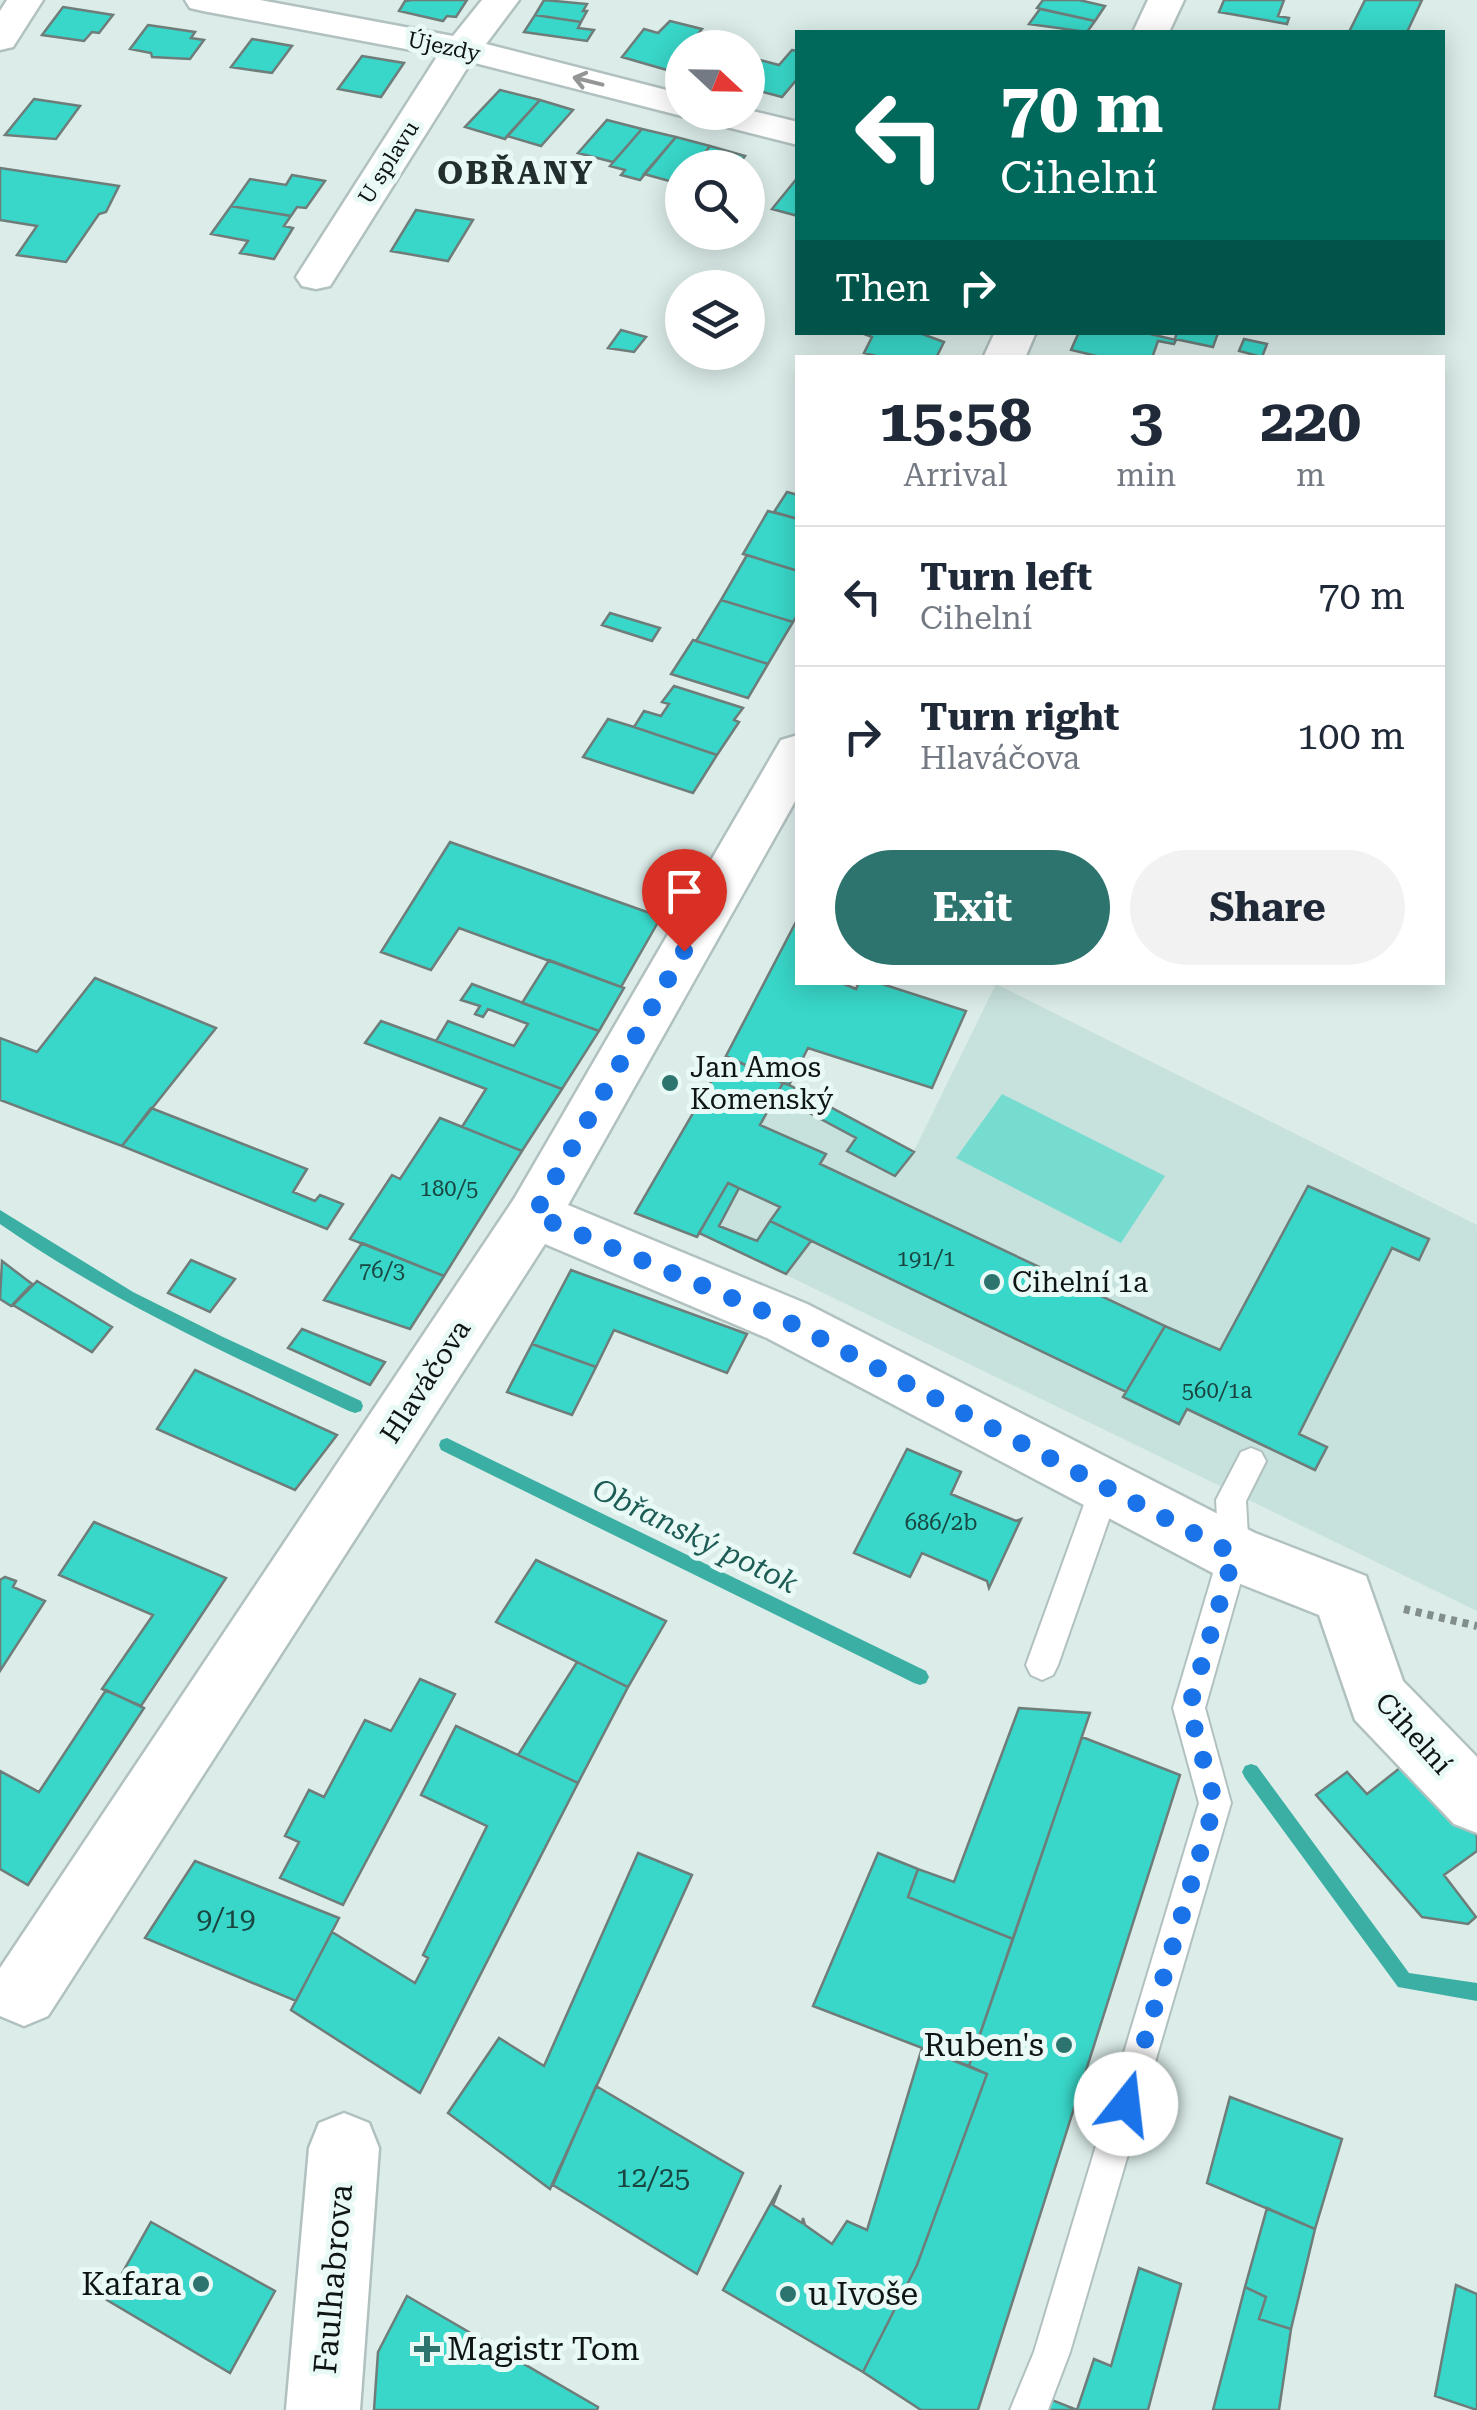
<!DOCTYPE html>
<meta charset="utf-8">
<style>
body{margin:0;font-family:"Roboto Serif",serif;background:#f2f2f3;color:#1f2937;height:100vh;display:flex;flex-direction:column;font-size:38px;white-space:nowrap}
*{box-sizing:border-box;margin:0}
p{font-size:32px;color:#747a83}
.icon{flex:none;width:55px;height:55px;fill:none;stroke:currentColor;stroke-width:2;stroke-linecap:round;stroke-linejoin:round}
.map{position:relative;flex:1;overflow:hidden}
.sheet{position:absolute;left:795px;top:355px;width:650px;height:630px;display:flex;flex-direction:column;background:#fff;border-radius:0px;box-shadow:0 5px 25px #0003}
.sheet>*{flex:none}
.top-card{position:absolute;left:795px;top:30px;width:650px;height:305px;border-radius:0px;box-shadow:0 5px 25px #0003;background:#00695c;color:#fff;overflow:hidden}
.needle{width:65px;rotate:112deg}
.buttons{position:absolute;left:665px;top:30px;display:grid;gap:20px}
.buttons a{display:grid;place-items:center;width:100px;height:100px;border-radius:50%;background:#fff;box-shadow:0 5px 25px #0003;font-size:50px}
.pin{position:absolute;display:grid;place-items:center;width:85px;height:85px;color:#fff;margin:-102px -42px;border-radius:50% 50% 50% 0;rotate:-45deg;box-shadow:0 0 10px #0007}
.pin .icon{rotate:45deg}
.me{position:absolute;width:110px;margin:-55px;rotate:16deg;stroke-linejoin:round;filter:drop-shadow(0 0 8px #0008)}
.turn{display:flex;align-items:center;gap:35px;height:210px;padding:0 40px;font-size:45px}
.turn .icon{width:130px;height:130px;stroke-width:2.5}
.turn b{display:block;font-size:70px;line-height:85px}
.then{display:flex;align-items:center;height:95px;padding:0 40px;background:#0003;gap:20px;font-size:38px}
.eta{display:flex;justify-content:space-evenly;align-items:center;height:170px;text-align:center}
.eta b{font-size:60px;font-weight:700;line-height:70px}
.action{display:flex;gap:20px;margin-top:auto;padding:20px 40px}
.action a{flex:1;height:115px;border-radius:60px;background:#2c746d;color:#fff;font-size:40px;font-weight:700;line-height:115px;text-align:center}
.action a+a{background:#f2f2f3;color:#1f2937}
ul{padding:0;list-style:none}
li{display:flex;align-items:center;gap:30px;height:140px;padding:0 40px;border-top:2px solid #e0e1e3}
li div{flex:1}
li b{display:block;font-size:38px}
li em{font-style:normal}
.map>svg:first-child{display:block}
.built{fill:#c7e1dd}
.green{fill:#77dcd0}
.lines{fill:none;stroke-linecap:round;stroke-linejoin:round}
.stream{fill:#3cafa4;fill-rule:evenodd}
.building{fill:#38d7c9;stroke:#6e7d7a;stroke-width:2.5}
.service-casing{stroke:#b1c1bf;stroke-width:4}
.minor-casing{stroke:#b1c1bf;stroke-width:5}
.path{stroke:#828e8c;stroke-width:8;stroke-dasharray:6 6;stroke-linecap:butt}
.service{fill:#fff;fill-rule:evenodd}
.minor{fill:#fff;fill-rule:evenodd}
.oneway{stroke:#939695}
.route{stroke:#1a73e8;stroke-width:18;stroke-dasharray:0 32.4}
.poi-dot{fill:#2c746d;stroke:#e8f9f6;stroke-width:4}
.labels{text-anchor:middle;stroke-width:10;stroke-linejoin:round;paint-order:stroke}
.far-street-label{font-size:22px;fill:#0f1514;stroke:#e8f9f6}
.number-label{font-size:22px;fill:#194641}
.poi-label{font-size:28px;fill:#0f1514;stroke:#e8f9f6;text-anchor:start}
.street-label{font-size:28px;fill:#0f1514;stroke:#e8f9f6}
.near-number-label{font-size:28px;fill:#194641}
.water-label{font-size:30px;font-style:italic;fill:#1d5b55;stroke:#e8f9f6}
.far-district-label{font-size:32px;font-weight:bold;letter-spacing:2.5px;fill:#232f2e;stroke:#e8f9f6}
.near-poi-label{font-size:32px;fill:#0f1514;stroke:#e8f9f6;text-anchor:end}
.near-street-label{font-size:32px;fill:#0f1514;stroke:#e8f9f6}
</style>
<div class="map">
<svg width="1477" height="2410" viewBox="0 0 1477 2410">
<rect width="100%" height="100%" fill="#dbece9"/>
<path class="built" d="M996,984L1477,1225V1611L700,1233L697,1237L635,1213L726,1056L914,1151Z"/>
<path class="green" d="M1002,1094L1165,1176L1121,1243L956,1158Z"/>
<g class="lines">
<path class="stream" d="M0,1210L133,1292L223,1337L361,1401L363,1406L361,1411L355,1413L349,1411C229,1355 109,1300 0,1224Z
M447,1438L926,1671L929,1677L926,1683L920,1685L914,1683L441,1450L439,1445L441,1440Z
M1251,1764L1257,1766L1409,1973L1477,1983V2001L1398,1987L1245,1778L1242,1772L1245,1766Z"/>
</g>
<path class="building" d="M412,0H467L456,17L447,16L443,21L399,11L405,1Z
M544,0L587,4L583,11H587L581,22L535,15Z
M1043,0H1079L1105,6L1095,21L1037,8Z
M1224,0H1284L1278,16L1289,18L1287,24L1219,12Z
M1365,0H1422L1407,32H1349Z
M63,7L113,15L99,33L92,32L84,41L42,35Z
M1040,9L1095,21L1087,32L1029,24Z
M535,15L581,22L578,28L594,30L587,41L524,32Z
M670,21L702,29L667,70L622,57L644,29L658,33Z
M148,25L195,32L191,38L204,40L190,59L152,57L151,53L130,49Z
M252,39L292,46L272,73L231,67Z
M792,50L798,51V78L782,97L748,88V69L756,59L779,65Z
M362,56L404,63L381,97L338,89Z
M500,90L540,100L505,139L465,127Z
M34,99L80,106L56,139L5,135Z
M540,100L573,110L541,146L507,136Z
M607,120L642,129L613,162L578,153Z
M642,129L676,137L640,180L621,175L625,170L610,166Z
M676,137L710,146L693,168H682L680,184L644,174Z
M710,146L745,156L739,164L743,168H693Z
M0,168L119,186L106,212L99,214L66,262L17,255L37,226L0,220Z
M292,175L325,181L306,208L297,207L291,216L231,206L250,179L286,185Z
M798,177V216L772,209Z
M231,206L291,216L284,226L293,228L274,259L240,253L248,241L211,234Z
M416,210L473,220L448,261L391,251Z
M621,330L646,337L634,352L608,348Z
M859,332H917L944,342L936,358H884L864,353L872,337Z
M1079,332H1142L1176,340L1174,344L1158,341L1152,358H1105L1071,350Z
M1177,332H1215L1218,333L1213,347L1175,339Z
M1244,339L1267,344L1262,357L1239,351Z
M787,492L798,495V519L774,512Z
M768,511L798,519V571L743,554Z
M747,555L798,571V614L793,622L721,600Z
M721,600L793,622L768,664L696,641Z
M610,613L660,628L652,641L602,625Z
M693,640L768,664L748,698L671,674Z
M674,686L743,708L734,720L739,722L717,755L634,727L644,711L661,716L669,704L662,702Z
M608,719L634,727L717,755L693,793L583,757Z
M450,842L661,917L621,987L459,928L431,970L381,952Z
M798,918V982H839L856,989L859,982H876L966,1011L932,1088L808,1048L789,1085L726,1056Z
M549,960L624,988L599,1031L522,1003Z
M95,978L216,1028L122,1146L0,1100V1038L37,1052Z
M472,984L599,1031L562,1089L436,1041L448,1021L514,1046L528,1024L488,1009L483,1017L475,1014L480,1006L461,1000Z
M381,1021L436,1041L562,1089L522,1151L462,1127L486,1089L365,1043Z
M726,1056L783,1083L760,1125L826,1154L820,1164L1165,1326L1126,1392L770,1221L780,1207L728,1183L697,1237L635,1213Z
M783,1083L789,1085L914,1152L895,1176L847,1151L856,1138L776,1095Z
M151,1108L307,1169L293,1192L315,1201L320,1195L343,1204L327,1229L122,1146Z
M440,1118L522,1151L444,1276L350,1239L392,1175L400,1179Z
M728,1183L739,1188L719,1226L757,1241L770,1221L811,1241L786,1274L699,1233Z
M1308,1186L1429,1239L1419,1260L1392,1248L1299,1434L1327,1447L1315,1470L1187,1409L1179,1424L1123,1397L1165,1326L1220,1350Z
M362,1243L444,1276L410,1329L324,1300Z
M191,1260L235,1279L210,1312L168,1293Z
M2,1261L32,1284L11,1306L0,1299Z
M571,1270L747,1334L727,1373L614,1330L596,1367L532,1344Z
M37,1281L112,1327L92,1352L13,1305Z
M302,1329L385,1362L370,1385L288,1348Z
M532,1344L596,1367L572,1415L507,1392Z
M195,1370L337,1435L295,1490L157,1429Z
M907,1449L961,1472L951,1494L1016,1521L1021,1519L989,1588L987,1581L922,1553L910,1577L854,1553Z
M94,1522L226,1578L141,1706L102,1689L153,1615L59,1575Z
M536,1560L666,1621L628,1687L496,1622Z
M5,1577L16,1581L13,1587L45,1601L0,1671V1580Z
M577,1662L628,1687L578,1783L518,1755Z
M420,1679L455,1694L343,1905L280,1878L299,1842L285,1836L309,1790L324,1797L365,1720L391,1731Z
M106,1690L144,1708L28,1885L0,1869V1771L39,1792Z
M1019,1708L1090,1713L1013,1939L908,1897L918,1869L954,1882Z
M456,1726L578,1783L420,2093L291,2010L332,1932L415,1983L428,1958L423,1955L487,1826L421,1795Z
M1082,1737L1180,1775L978,2410H921L863,2372L917,2265L987,2074L969,2066Z
M1410,1760L1477,1836V1851L1444,1875L1476,1917L1468,1924L1422,1917L1316,1795L1347,1772L1367,1794Z
M638,1853L692,1875L550,2189L448,2113L499,2038L544,2066Z
M878,1853L918,1869L908,1897L1013,1939L969,2066L813,2006Z
M195,1861L339,1918L296,2001L145,1938Z
M922,2048L987,2074L917,2265L863,2372L723,2290L781,2185L773,2205L802,2223L803,2218L805,2225L832,2244L847,2221L867,2230Z
M596,2086L743,2173L697,2274L553,2185Z
M1230,2097L1342,2139L1315,2229L1207,2183Z
M1267,2208L1315,2229L1291,2329L1259,2319L1266,2297L1245,2287Z
M151,2222L275,2291L230,2373L107,2300Z
M1139,2268L1181,2284L1148,2410H1047L1052,2400L1077,2410L1094,2359L1111,2366Z
M1456,2285L1477,2294V2410L1435,2396Z
M1245,2287L1266,2297L1259,2319L1291,2329L1279,2410H1213Z
M407,2296L598,2407L597,2410H374L378,2352Z"/>
<g class="lines">
<defs>
<path id="service" d="M1251,1448L1261,1452L1266,1461L1246,1501L1249,1553L1205,1708L1231,1803L1070,2352L1048,2410H1010L1034,2352L1199,1803L1173,1708L1219,1553L1216,1500L1241,1452Z
M1106,1472L1117,1476L1121,1485L1058,1665L1053,1675L1042,1680L1031,1675L1026,1665L1091,1485L1095,1476Z"/>
<path id="minor" d="M7,0H43L13,47L0,50V11Z
M185,0H260L453,36L482,0H519L486,44L682,94V112L748,110L798,122V145L699,120L694,113L682,116L471,62L330,286L316,289L302,286L296,277L438,55L203,11L190,8Z
M1148,0H1184L1169,32H1133Z
M995,332H1036L1025,358H983Z
M798,735V796L568,1205L807,1304L1255,1533L1366,1576L1403,1681L1477,1757V1833L1454,1824L1355,1720L1319,1615L1213,1573L767,1338L545,1244L48,2016L24,2026L0,2016V1968L514,1199L781,740Z
M344,2113L369,2123L379,2148L360,2410H286L309,2148L319,2123Z"/>
</defs>
<use href="#service" class="service-casing"/>
<use href="#minor" class="minor-casing"/>
<path class="path" d="M1404,1609L1477,1626"/>
<use href="#service" class="service"/>
<use href="#minor" class="minor"/>
</g>
<defs><path id="oneway-shaft" d="M-6 0H5M1.5-3L5.5 0L1.5 3" fill="none" stroke-width="1.6" stroke-linecap="round" stroke-linejoin="round" transform="scale(2.5)"/></defs>
<use class="oneway" href="#oneway-shaft" transform="translate(588 81) rotate(-166)"/>
<g class="lines">
<path class="route" d="M684,951L534,1215L787,1321L1234,1554L1189,1708L1215,1803L1126,2104"/>
</g>
<g class="poi-dot">
<circle cx="670" cy="1083" r="10"/>
<circle cx="992" cy="1282" r="10"/>
<circle cx="1064" cy="2045" r="10"/>
<circle cx="201" cy="2284" r="10"/>
<circle cx="788" cy="2294" r="10"/>
<path d="M422 2334h10v10h10v10h-10v10h-10v-10h-10v-10h10z"/>
</g>
<g class="labels">
<g class="far-street-label">
<text transform="translate(444 46) rotate(12)" y="8">Újezdy</text>
<text transform="translate(388 162) rotate(-58)" y="8">U splavu</text>
</g>
<g class="number-label">
<text x="449" y="1196">180/5</text>
<text x="926" y="1266">191/1</text>
<text x="382" y="1278">76/3</text>
<text x="1217" y="1398">560/1a</text>
<text x="941" y="1530">686/2b</text>
</g>
<g class="poi-label">
<text x="690" y="1077">Jan Amos<tspan x="690" dy="32">Komenský</tspan></text>
<text x="1012" y="1292">Cihelní 1a</text>
</g>
<g class="street-label">
<text transform="translate(425 1381) rotate(-57)" y="10">Hlaváčova</text>
<text transform="translate(1414 1733) rotate(48)" y="10">Cihelní</text>
</g>
<g class="near-number-label">
<text x="226" y="1928">9/19</text>
<text x="653" y="2187">12/25</text>
</g>
<g class="water-label">
<text transform="translate(695 1536) rotate(26)" y="10">Obřanský potok</text>
</g>
<g class="far-district-label">
<text x="516" y="184">OBŘANY</text>
</g>
<g class="near-poi-label">
<text x="1044" y="2056">Ruben's</text>
<text x="181" y="2295">Kafara</text>
<text x="808" y="2305" text-anchor="start">u Ivoše</text>
<text x="447" y="2360" text-anchor="start">Magistr Tom</text>
</g>
<g class="near-street-label">
<text transform="translate(333 2279) rotate(-85)" y="11">Faulhabrova</text>
</g>
</g>
</svg>
<div class="buttons">
<a><svg class="needle" viewBox="-14 -14 28 28"><path d="M0-13l5 13h-10z" fill="#e53935"/><path d="M0 13l5-13h-10z" fill="#747a83"/></svg></a>
<a><svg class="icon" aria-label="search" viewBox="0 0 24 24"><circle cx="10" cy="10" r="6"/><path d="M15 15l6 6"/></svg></a>
<a><svg class="icon" aria-label="layers" viewBox="0 0 24 24"><path d="M12 4l9 5-9 5-9-5zM3 14l9 5 9-5"/></svg></a>
</div>
<div class="pin" style="left:684px;top:951px;background:#d93025"><svg class="icon" aria-label="arrive" viewBox="0 0 24 24"><path d="M6 21V4h12l-3 4 3 4H6"/></svg></div>
<svg class="me" style="left:1126px;top:2104px" viewBox="-20 -20 40 40"><circle r="19" fill="#fff"/><path d="M0-13L10 11 0 6-10 11z" fill="#1a73e8"/></svg>
<div class="top-card">
<div class="turn"><svg class="icon" aria-label="left" viewBox="0 0 24 24"><path d="M17 20v-9H6M10 6l-5 5 5 5"/></svg><div><b>70 m</b>Cihelní</div></div>
<div class="then">Then<svg class="icon" aria-label="right" viewBox="0 0 24 24"><path d="M7 20v-9h11M14 6l5 5-5 5"/></svg></div>
</div>
<section class="sheet">
<div class="eta">
<div><b>15:58</b><p>Arrival</p></div>
<div><b>3</b><p>min</p></div>
<div><b>220</b><p>m</p></div>
</div>
<ul>
<li><svg class="icon" aria-label="left" viewBox="0 0 24 24"><path d="M17 20v-9H6M10 6l-5 5 5 5"/></svg><div><b>Turn left</b><p>Cihelní</p></div><em>70 m</em></li>
<li><svg class="icon" aria-label="right" viewBox="0 0 24 24"><path d="M7 20v-9h11M14 6l5 5-5 5"/></svg><div><b>Turn right</b><p>Hlaváčova</p></div><em>100 m</em></li>
</ul>
<div class="action"><a>Exit</a><a>Share</a></div>
</section>
</div>
